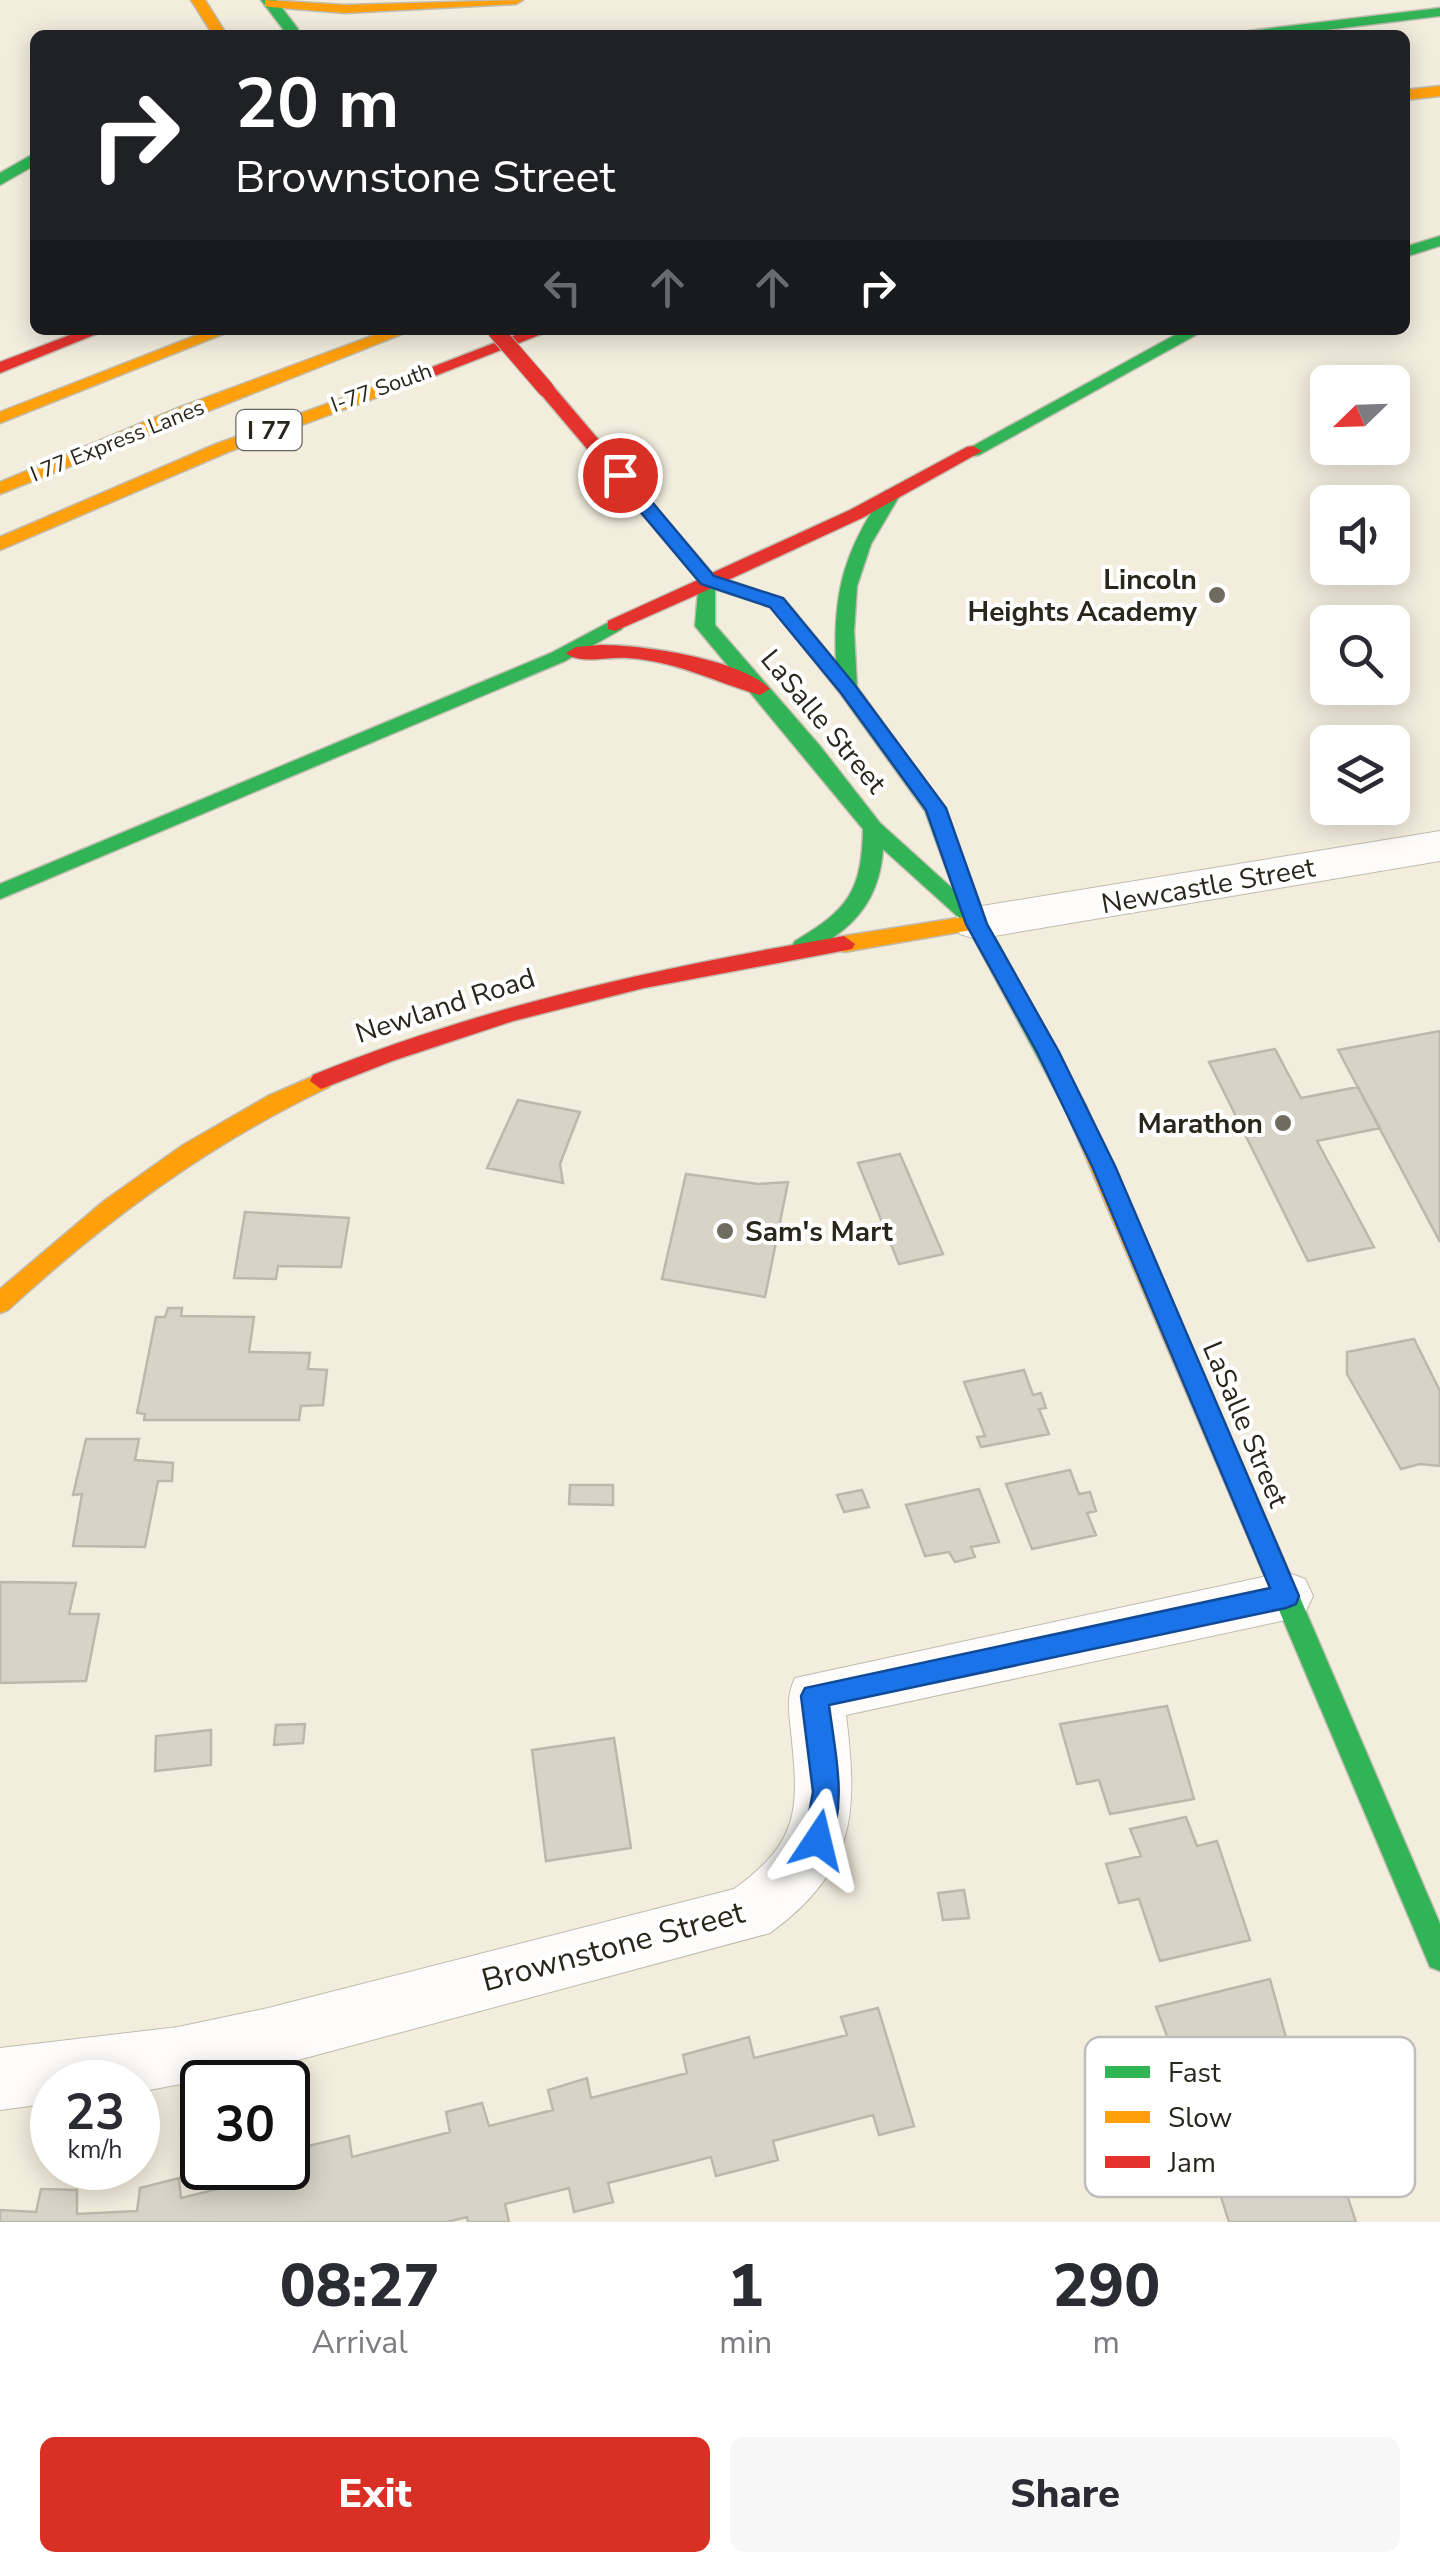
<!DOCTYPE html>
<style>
body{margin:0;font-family:"Nunito Sans",sans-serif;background:#f7f7f7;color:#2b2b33;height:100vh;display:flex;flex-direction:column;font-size:38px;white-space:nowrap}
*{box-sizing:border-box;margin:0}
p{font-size:32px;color:#7c7c81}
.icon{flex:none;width:55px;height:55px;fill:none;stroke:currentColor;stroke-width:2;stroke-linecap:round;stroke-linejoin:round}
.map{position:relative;height:2222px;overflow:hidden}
.panel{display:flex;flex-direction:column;background:#fff;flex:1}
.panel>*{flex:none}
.guide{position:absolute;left:30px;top:30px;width:1380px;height:305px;border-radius:15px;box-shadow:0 5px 25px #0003;background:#202124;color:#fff;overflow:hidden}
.needle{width:65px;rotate:247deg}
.controls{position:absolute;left:1310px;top:365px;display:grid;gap:20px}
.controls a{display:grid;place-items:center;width:100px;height:100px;border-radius:15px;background:#fff;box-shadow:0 5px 25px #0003;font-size:50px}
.speed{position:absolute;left:30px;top:2060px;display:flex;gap:20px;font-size:50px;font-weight:700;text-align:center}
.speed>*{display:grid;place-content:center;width:130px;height:130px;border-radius:50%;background:#fff;box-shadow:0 5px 25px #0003;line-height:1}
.speed small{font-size:25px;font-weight:400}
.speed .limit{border:5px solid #111;border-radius:15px;background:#fff;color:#111}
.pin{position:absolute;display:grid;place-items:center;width:85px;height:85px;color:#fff;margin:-42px;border:5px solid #fff;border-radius:50%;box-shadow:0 2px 10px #0007}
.me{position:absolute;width:110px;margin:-55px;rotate:10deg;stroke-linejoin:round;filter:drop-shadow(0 0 8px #0008)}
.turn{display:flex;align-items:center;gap:35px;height:210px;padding:0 40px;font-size:45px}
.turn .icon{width:130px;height:130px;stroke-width:2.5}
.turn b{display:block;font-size:70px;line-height:85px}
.lanes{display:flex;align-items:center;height:95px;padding:0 40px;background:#0003;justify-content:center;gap:50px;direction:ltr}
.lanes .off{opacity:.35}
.eta{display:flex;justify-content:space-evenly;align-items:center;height:170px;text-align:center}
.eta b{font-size:60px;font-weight:800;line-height:70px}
.button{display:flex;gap:20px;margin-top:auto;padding:20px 40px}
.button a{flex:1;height:115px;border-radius:15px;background:#d93025;color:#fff;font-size:40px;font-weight:800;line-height:115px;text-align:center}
.button a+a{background:#f7f7f7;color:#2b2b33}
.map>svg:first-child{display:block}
.building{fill:#d7d4c7;stroke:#bcb8ab;stroke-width:2.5}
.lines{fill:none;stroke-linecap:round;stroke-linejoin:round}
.street-casing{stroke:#c0bcaf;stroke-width:2}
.fast-casing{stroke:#c0bcaf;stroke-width:3}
.slow-casing{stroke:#c0bcaf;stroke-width:3}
.jam-casing{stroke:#c0bcaf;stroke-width:3}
.street{fill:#fdfcfa;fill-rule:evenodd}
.fast{fill:#30b455;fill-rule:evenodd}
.slow{fill:#ff9f0a;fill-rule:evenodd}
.jam{fill:#e5322d;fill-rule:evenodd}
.jam-bridge-casing{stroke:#c0bcaf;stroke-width:18;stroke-linecap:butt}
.jam-bridge{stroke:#e5322d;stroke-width:16}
.route{fill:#1a73e8;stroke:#114b97;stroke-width:2.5}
.poi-dot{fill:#6f6c5f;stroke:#fff;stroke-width:4}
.labels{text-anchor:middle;stroke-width:8;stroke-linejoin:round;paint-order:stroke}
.far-street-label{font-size:22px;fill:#29261b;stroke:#fff}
.shield{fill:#fff;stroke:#69675f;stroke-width:2.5}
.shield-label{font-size:25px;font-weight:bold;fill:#29261b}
.poi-label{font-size:28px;font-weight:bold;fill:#29261b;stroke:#fff;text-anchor:end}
.street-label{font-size:28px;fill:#29261b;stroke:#fff}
.near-street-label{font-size:32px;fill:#29261b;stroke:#fff}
.key{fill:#fff;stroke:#bfbebb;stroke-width:2.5}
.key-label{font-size:28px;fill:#29261b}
</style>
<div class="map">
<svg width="1440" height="2222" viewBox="0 0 1440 2222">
<rect width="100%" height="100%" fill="#f2eddd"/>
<path class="building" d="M1440,1031V1242L1338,1050Z
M1275,1049L1301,1098L1358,1087L1380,1128L1317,1141L1374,1247L1308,1261L1209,1062Z
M518,1100L580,1112L560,1164L563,1183L487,1168Z
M900,1154L943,1254L899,1264L858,1163Z
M686,1174L758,1184L788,1182L765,1297L662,1279Z
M245,1212L349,1218L341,1267L278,1266L276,1279L234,1278Z
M168,1308H182L181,1316L254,1317L249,1352L310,1353L308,1369L327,1370L323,1405L301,1406L299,1420H144L145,1414L137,1413L156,1317H165Z
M1414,1339L1440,1391V1466L1420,1464L1401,1469L1347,1374V1352Z
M1024,1370L1033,1395L1041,1393L1046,1408L1039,1409L1049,1434L981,1447L977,1437L985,1436L964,1382Z
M86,1439H139L135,1460L173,1463L172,1481H158L145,1547L73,1546L82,1494L73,1495Z
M1070,1470L1079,1494L1090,1492L1096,1511L1087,1513L1096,1535L1032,1549L1006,1484Z
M570,1485H613V1505L569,1504Z
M979,1489L999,1542L971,1547L975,1557L955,1562L949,1552L925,1556L906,1505Z
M862,1490L869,1507L844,1512L837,1495Z
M0,1582L76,1583L69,1614H99L86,1681L0,1683Z
M1167,1706L1194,1799L1110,1814L1099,1780L1077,1784L1060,1724Z
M305,1724L303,1743L274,1745L276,1725Z
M211,1730V1765L155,1771L156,1736Z
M614,1738L631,1848L546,1861L532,1750Z
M1186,1817L1197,1846L1217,1841L1250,1940L1160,1961L1139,1899L1119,1903L1106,1864L1141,1856L1130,1829Z
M964,1890L969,1918L943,1920L938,1893Z
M1270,1979L1285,2034L1305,2088L1214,2110L1191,2045L1172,2049L1156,2007Z
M878,2008L914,2126L879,2135L873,2115L773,2141L778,2160L716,2176L711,2157L608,2183L613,2202L574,2212L569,2188L505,2204L509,2222H468L467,2217L447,2222H0V2210L36,2212L41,2189L77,2190V2214L137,2211L140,2188L179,2178L181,2198L283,2173V2168H288V2151L349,2136L352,2157L450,2132L446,2112L482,2103L489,2126L553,2110L548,2090L587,2078L591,2098L687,2073L683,2055L749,2037L754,2058L847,2035L841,2017Z
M1326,2132L1356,2222H1229L1208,2157Z"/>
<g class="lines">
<defs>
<path id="street" d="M1440,831V861L976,939L960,934L954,923L960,912L976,907Z
M1286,1572L1305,1579L1313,1596L1305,1613L1286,1620L846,1715C858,1814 856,1870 770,1933L268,2068L138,2092V2082H52V2103L0,2110V2048L178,2027L268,2008L734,1889C801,1841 799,1808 791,1731C789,1711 786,1697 795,1678Z"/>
<path id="fast" d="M261,0H276L298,29L294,35H279L283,29Z
M1440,8V16L1285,35H1241L1248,31Z
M35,153V165L0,185V173Z
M1440,236V246L1405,257V247Z
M1184,330H1205L979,455L973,456L964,451Z
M891,489L900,495L871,544L857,586L854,631L857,687L945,809L987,923L1086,1106L1075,1114L1067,1112L966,924L883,849C880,892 862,920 825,943C815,949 808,955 795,951L792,946L795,941C848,910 862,891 863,829L695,626L699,580L701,576H715V625L820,746L880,823L954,890L925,811L840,693L768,603L777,597L784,599L836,662C833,590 845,550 885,491Z
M615,619L622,621V629L565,661L0,899V884L551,653Z
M1270,1547L1279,1550L1283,1558L1440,1924V1971L1430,1967L1257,1558L1261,1550Z"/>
<path id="slow" d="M191,0H205L227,35H213Z
M265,0L345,5L523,0L516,4L345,13L270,7L265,6Z
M1440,86V96L1405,100V90Z
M210,330H233L0,423V412Z
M388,330H412L0,494V482L178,408Z
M426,368L435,373L432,377L228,452L0,550V537L216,444Z
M976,915L983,918L987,923L983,928L844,952L833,944L844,936Z
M321,1073L329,1075L332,1081L329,1087C209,1144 106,1220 8,1310L0,1313V1289L104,1201L183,1145L268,1096Z
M1075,1098L1086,1106L1283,1558L1279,1566L1270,1569L1261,1566L1257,1558L1064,1106Z"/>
<path id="jam" d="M83,330H106L0,373V362Z
M528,330H552L432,377L426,378L417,373Z
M546,384L552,385L712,573L850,510L967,447L973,446L982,451L862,518L728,580L784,599V607H770L712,588L615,631L608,629V621L698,580L540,393V385Z
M601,645C642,645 741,659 770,689L760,695C715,682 676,661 628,658C610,656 579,665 566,653L576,647Z
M844,936L855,944L852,949L644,988L513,1021L392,1061L321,1089L310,1081L313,1075C485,1005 662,967 844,936Z"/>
</defs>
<use href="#street" class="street-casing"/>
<use href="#fast" class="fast-casing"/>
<use href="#slow" class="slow-casing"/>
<use href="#jam" class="jam-casing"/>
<use href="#street" class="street"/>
<use href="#fast" class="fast"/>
<use href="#slow" class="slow"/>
<use href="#jam" class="jam"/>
<defs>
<path id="jam-bridge" d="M495,330L546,389"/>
</defs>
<use href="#jam-bridge" class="jam-bridge-casing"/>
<use href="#jam-bridge" class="jam-bridge"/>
</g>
<path class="route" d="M620,469L626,471L714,576L783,598L854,684L946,808L987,924L1059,1052L1115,1166L1299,1596L1296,1604L1286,1608L829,1705C835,1753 848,1803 828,1849L818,1853L808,1849L804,1840L813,1792L801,1696L805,1688L1270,1588L1092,1166L1037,1052L966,924L926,810L841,693L770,607L701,584L613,479V471Z"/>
<g class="poi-dot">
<circle cx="1217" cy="595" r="10"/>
<circle cx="1283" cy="1123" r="10"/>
<circle cx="725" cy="1231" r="10"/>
</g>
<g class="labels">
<g class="far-street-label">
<text transform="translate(381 387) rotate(-20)" y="8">I-77 South</text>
<text transform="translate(117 440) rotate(-22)" y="8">I 77 Express Lanes</text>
</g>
<rect class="shield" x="236.5" y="410" width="65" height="40" rx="8"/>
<g class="shield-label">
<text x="269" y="439">I 77</text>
</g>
<g class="poi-label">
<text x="1197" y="589">Lincoln<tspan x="1197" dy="32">Heights Academy</tspan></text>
<text x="1263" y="1133">Marathon</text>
<text x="745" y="1241" text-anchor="start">Sam's Mart</text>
</g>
<g class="street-label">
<text transform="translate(824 721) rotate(50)" y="10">LaSalle Street</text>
<text transform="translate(1208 885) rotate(-10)" y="10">Newcastle Street</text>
<text transform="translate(445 1005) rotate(-18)" y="10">Newland Road</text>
<text transform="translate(1246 1424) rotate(67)" y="10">LaSalle Street</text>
</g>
<g class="near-street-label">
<text transform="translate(613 1946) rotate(-15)" y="11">Brownstone Street</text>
</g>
</g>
<rect x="1085" y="2037" width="330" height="160" rx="15" class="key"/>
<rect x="1105" y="2066" width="45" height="12" fill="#30b455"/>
<rect x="1105" y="2111" width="45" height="12" fill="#ff9f0a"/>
<rect x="1105" y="2156" width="45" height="12" fill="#e5322d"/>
<g class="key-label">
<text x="1168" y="2082">Fast</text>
<text x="1168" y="2127">Slow</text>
<text x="1168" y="2172">Jam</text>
</g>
</svg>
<div class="controls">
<a><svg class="needle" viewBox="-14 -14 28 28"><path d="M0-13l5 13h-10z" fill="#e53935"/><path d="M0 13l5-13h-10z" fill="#7c7c81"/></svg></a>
<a><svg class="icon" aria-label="sound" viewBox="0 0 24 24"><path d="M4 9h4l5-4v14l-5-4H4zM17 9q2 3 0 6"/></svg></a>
<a><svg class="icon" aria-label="search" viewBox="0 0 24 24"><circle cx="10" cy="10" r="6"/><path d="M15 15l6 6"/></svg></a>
<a><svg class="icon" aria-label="layers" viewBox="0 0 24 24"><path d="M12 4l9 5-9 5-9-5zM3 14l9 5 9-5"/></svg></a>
</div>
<div class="speed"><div>23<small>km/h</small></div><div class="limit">30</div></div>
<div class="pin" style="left:620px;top:475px;background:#d93025"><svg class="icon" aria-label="arrive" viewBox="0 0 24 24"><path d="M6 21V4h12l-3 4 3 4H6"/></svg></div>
<svg class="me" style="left:818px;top:1840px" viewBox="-20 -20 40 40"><path d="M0-17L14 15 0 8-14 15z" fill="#1a73e8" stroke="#fff" stroke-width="4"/></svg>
<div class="guide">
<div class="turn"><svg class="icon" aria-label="right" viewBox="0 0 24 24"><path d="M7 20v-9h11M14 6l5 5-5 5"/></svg><div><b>20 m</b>Brownstone Street</div></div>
<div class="lanes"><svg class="icon off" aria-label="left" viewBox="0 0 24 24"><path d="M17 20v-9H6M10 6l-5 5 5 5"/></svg><svg class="icon off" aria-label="ahead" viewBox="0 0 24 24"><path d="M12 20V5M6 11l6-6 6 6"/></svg><svg class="icon off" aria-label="ahead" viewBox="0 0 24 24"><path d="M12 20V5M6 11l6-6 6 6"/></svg><svg class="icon" aria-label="right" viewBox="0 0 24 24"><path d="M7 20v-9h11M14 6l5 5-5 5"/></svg></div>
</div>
</div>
<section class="panel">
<div class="eta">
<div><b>08:27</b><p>Arrival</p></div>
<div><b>1</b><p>min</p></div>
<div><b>290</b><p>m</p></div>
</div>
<div class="button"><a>Exit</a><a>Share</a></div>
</section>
